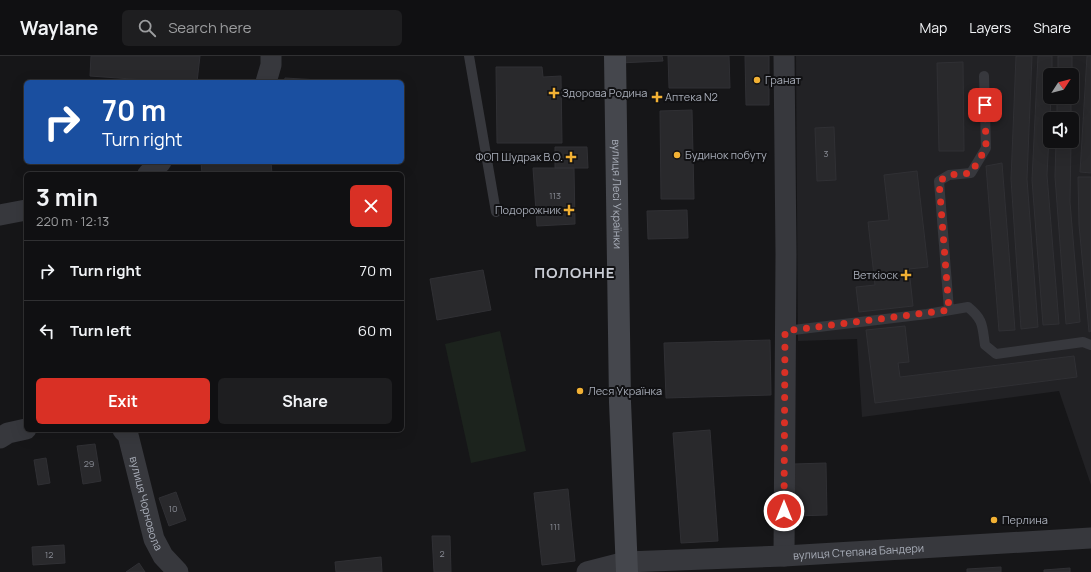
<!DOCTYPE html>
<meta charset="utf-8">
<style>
body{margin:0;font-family:Manrope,sans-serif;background:#1e1e20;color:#f1f3f6;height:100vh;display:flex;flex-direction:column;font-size:15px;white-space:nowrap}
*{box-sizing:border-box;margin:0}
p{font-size:13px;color:#9c9d9f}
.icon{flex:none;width:22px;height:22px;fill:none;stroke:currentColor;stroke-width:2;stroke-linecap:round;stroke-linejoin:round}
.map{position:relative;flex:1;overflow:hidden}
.panel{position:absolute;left:24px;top:116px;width:380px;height:260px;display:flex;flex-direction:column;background:#101012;border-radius:6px;box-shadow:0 4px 16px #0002,0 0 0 1px #303032}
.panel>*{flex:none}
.hud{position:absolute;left:24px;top:24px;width:380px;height:84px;border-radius:6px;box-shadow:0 4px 16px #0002,0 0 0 1px #303032;background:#1a4fa0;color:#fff;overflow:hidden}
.needle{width:26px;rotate:54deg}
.fabs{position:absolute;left:1043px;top:12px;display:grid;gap:8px}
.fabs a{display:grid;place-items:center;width:36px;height:36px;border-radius:6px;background:#101012;box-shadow:0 4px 16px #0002,0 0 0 1px #303032;font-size:20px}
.pin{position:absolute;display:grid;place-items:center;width:34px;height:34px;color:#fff;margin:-17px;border-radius:8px;box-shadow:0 2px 6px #0006}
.me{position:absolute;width:44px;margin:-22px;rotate:0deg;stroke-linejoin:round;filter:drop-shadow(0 0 3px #0008)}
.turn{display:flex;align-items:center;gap:14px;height:84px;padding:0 12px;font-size:18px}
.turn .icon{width:52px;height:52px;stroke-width:2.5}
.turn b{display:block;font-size:28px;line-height:34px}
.round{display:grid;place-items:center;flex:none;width:42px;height:42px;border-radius:6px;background:#1e1e20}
.head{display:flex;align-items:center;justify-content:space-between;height:68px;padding:0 12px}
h1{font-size:24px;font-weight:700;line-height:30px}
.primary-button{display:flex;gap:8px;margin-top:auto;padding:8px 12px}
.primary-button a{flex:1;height:46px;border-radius:6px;background:#d93025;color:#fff;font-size:16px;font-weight:700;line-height:46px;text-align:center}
.primary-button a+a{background:#1e1e20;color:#f1f3f6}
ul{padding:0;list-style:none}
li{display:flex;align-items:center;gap:12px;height:60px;padding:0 12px;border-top:1px solid #303032}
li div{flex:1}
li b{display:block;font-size:15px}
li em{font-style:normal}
header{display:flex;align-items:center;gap:24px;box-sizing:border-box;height:56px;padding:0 20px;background:#101012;border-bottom:1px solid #303032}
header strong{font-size:19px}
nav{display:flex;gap:22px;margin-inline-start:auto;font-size:14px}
.search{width:280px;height:36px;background:#1e1e20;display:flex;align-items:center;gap:10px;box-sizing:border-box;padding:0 14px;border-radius:6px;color:#9c9d9f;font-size:15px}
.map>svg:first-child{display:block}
.built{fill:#222225;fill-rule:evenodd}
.green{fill:#1c231d}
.building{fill:#29292c;stroke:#303034}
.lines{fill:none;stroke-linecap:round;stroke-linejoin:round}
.service{stroke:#37383d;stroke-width:10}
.minor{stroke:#37383d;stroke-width:21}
.secondary{stroke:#45474d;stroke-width:22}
.route{stroke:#d93025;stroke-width:7;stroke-dasharray:0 12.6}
.poi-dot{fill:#f2b134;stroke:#111113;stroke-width:1.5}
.labels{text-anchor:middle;stroke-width:4;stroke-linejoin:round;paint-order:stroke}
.number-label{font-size:9px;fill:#888b94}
.poi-label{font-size:11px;fill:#a8adb8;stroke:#111113;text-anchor:start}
.street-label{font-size:11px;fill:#a8adb8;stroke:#111113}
.district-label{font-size:15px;font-weight:bold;letter-spacing:1px;fill:#c9ccd4;stroke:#111113}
</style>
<header>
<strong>Waylane</strong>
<div class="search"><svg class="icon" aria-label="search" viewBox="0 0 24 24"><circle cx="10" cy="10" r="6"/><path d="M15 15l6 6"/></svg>Search here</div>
<nav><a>Map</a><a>Layers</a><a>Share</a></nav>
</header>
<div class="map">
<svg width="1091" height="516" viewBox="0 0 1091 516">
<rect width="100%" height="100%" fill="#161618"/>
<path class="built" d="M796,0H1091V429L1059,335L862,361L857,283L798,285ZM1050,19H1072V41H1050ZM1050,63H1072V85H1050Z"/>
<path class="green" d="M500,275L526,395L471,407L445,288Z"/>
<path class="building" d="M91,0H200L197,26H173L90,20Z
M619,0H662L663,5L619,7Z
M668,0H729L730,32H669Z
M745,0H769V49H746Z
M1016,0H1032L1027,123L1038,271L1021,273L1011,123Z
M1038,0H1052V19H1050L1051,41L1047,119L1059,268L1043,269L1032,124Z
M1058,0H1072V19H1058Z
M1087,0H1091V117L1080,116Z
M963,6L964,95H939L937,7Z
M496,11H542L543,21L561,20L562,87H497Z
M285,22L353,26H284Z
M1057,41H1071V63H1057Z
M692,54L694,143H661L660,55Z
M834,71L836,124L817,125L815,72Z
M1056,85H1071L1070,146L1080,266L1066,268L1055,121Z
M555,91H587L588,112H555Z
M201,106H271L272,118H202Z
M1002,107L1015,274L999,275L986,110Z
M533,112H574L575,168L537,170Z
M917,115L928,211L909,213L913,250L859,256L856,231L875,229L868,166L889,164L884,119Z
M1078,121H1091V275L1089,276L1079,169Z
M687,154L688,182L648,183L647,155Z
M483,214L491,254L437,264L430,223Z
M905,270L909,306L898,307L900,321L1074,300L1077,321L875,347L866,274Z
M770,284L771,339L666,342L664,287Z
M710,374L718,485L681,487L673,377Z
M95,388L101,425L83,428L77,390Z
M46,402L50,427L38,429L34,404Z
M826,407L827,459L795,460L794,408Z
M568,433L575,505L542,509L534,437Z
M176,436L186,464L169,470L159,442Z
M432,480H450L451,516H434Z
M64,489L65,507L33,509L32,491Z
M381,501L382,516H336L335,506Z
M139,507L145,516H126Z
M1001,511V516H967V513Z
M1070,512V516H1044V514Z"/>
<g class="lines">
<path class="service" d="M469,0L496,156
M949,254L939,125L949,119L971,117L986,92L984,20
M785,275L927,258L968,251C984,264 982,270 985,289L996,298L1083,286L1091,289"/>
<g class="minor">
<path d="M784,0L786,198L784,500"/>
<path d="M266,26L271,9V0"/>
<path d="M148,118L161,106"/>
<path d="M0,159L26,154"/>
<path id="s1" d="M123,374L128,379L154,483L163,500L178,516"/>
<path d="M0,382L8,377L26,373"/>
<path id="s2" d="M587,516L626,506L784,500L1091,482"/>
</g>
<path class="secondary" id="s3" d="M615,0L620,346L627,516"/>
</g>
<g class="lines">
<path class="route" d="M784,455L785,275L949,254L939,125L949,119L971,117L986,92L985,49"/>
</g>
<g class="poi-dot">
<circle cx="757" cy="24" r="4"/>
<path d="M552 31h4v4h4v4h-4v4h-4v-4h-4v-4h4z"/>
<path d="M655 35h4v4h4v4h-4v4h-4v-4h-4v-4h4z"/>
<circle cx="677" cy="99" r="4"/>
<path d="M569 95h4v4h4v4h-4v4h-4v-4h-4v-4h4z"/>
<path d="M567 148h4v4h4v4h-4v4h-4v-4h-4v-4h4z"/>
<path d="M904 213h4v4h4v4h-4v4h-4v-4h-4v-4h4z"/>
<circle cx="580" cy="335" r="4"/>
<circle cx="994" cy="464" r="4"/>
</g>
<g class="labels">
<g class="number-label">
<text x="826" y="101">3</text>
<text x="555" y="143">113</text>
<text x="89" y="411">29</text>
<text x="173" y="456">10</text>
<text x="555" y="474">111</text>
<text x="442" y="501">2</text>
<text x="49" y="502">12</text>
</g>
<g class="poi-label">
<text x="765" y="28">Гранат</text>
<text x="562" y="41">Здорова Родина</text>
<text x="665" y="45">Аптека N2</text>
<text x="685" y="103">Будинок побуту</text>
<text x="563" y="105" text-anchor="end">ФОП Шудрак В.О.</text>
<text x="561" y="158" text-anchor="end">Подорожник</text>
<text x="898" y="223" text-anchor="end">Веткіоск</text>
<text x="588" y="339">Леся Українка</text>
<text x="1002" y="468">Перлина</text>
</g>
<g class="street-label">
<text dy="4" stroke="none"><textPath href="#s3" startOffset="138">вулиця Лесі Українки</textPath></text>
<text dy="4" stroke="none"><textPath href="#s1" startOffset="78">вулиця Чорновола</textPath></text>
<text dy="4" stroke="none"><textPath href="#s2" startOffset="273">вулиця Степана Бандери</textPath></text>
</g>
<g class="district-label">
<text x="575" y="222">ПОЛОННЕ</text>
</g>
</g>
</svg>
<div class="fabs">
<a><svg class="needle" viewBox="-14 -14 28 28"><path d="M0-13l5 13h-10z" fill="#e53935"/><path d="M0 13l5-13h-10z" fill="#9c9d9f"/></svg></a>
<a><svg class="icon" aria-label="sound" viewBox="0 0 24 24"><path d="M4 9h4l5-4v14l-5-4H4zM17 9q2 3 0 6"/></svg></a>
</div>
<div class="pin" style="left:985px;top:49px;background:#d93025"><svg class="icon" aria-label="arrive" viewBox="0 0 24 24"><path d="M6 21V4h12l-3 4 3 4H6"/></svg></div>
<svg class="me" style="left:784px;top:455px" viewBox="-20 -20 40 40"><circle r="17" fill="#d93025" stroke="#fff" stroke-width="3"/><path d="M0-11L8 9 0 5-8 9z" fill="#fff"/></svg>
<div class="hud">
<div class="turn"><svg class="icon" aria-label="right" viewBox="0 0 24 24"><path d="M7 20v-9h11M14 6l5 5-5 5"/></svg><div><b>70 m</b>Turn right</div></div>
</div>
<section class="panel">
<div class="head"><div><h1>3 min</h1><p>220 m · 12:13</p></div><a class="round" style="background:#d93025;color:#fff"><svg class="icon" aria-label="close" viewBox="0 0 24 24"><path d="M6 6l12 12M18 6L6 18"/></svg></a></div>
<ul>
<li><svg class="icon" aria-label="right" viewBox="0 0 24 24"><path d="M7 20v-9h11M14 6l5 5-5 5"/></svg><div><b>Turn right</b></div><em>70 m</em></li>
<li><svg class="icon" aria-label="left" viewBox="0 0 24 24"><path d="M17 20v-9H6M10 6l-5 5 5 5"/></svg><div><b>Turn left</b></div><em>60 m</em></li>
</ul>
<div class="primary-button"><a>Exit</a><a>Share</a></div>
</section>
</div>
